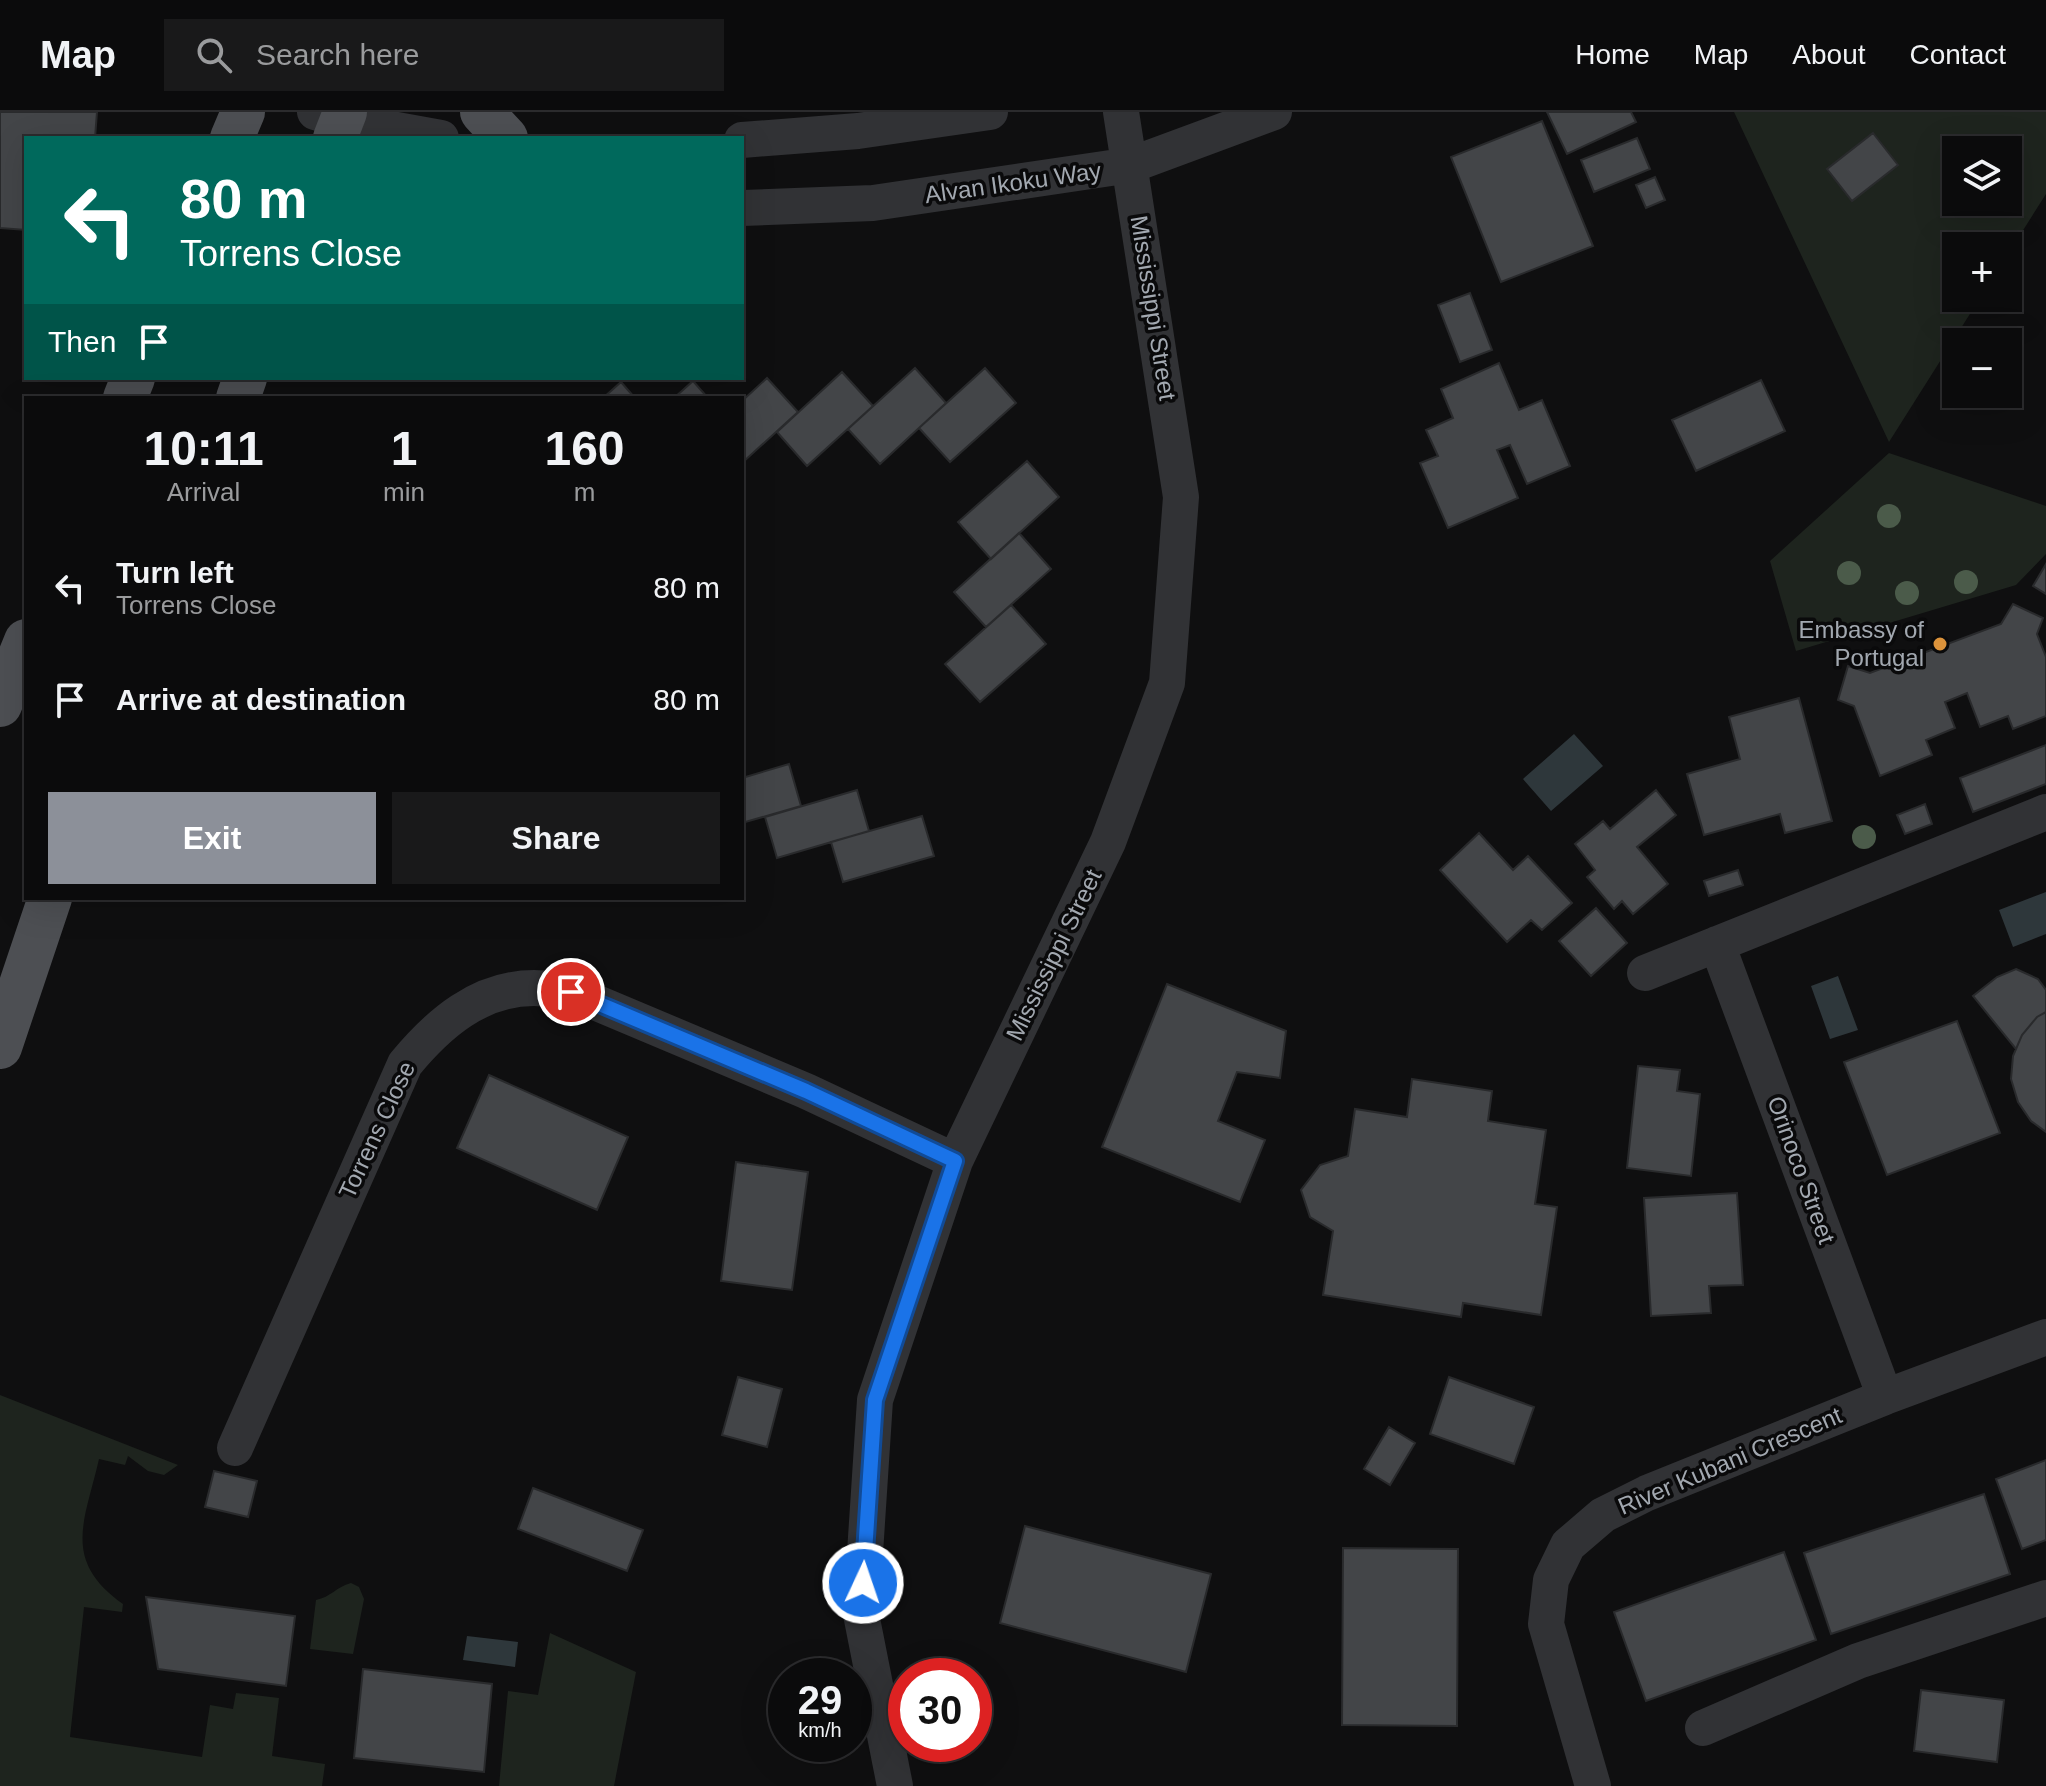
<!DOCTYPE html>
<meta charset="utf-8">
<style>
body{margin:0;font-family:Helvetica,sans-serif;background:#19191a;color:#f1f3f6;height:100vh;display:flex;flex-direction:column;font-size:30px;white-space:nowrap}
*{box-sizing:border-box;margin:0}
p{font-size:26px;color:#9a9b9d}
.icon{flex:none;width:44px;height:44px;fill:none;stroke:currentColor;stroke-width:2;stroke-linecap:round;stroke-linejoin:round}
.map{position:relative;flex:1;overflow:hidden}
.details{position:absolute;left:24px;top:284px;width:720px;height:504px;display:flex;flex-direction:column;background:#0b0b0c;border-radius:0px;box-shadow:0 8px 32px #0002,0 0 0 2px #2b2b2d}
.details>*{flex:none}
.top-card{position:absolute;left:24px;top:24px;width:720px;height:244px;border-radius:0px;box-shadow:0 8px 32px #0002,0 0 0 2px #2b2b2d;background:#00695c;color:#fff;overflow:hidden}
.tools{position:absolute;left:1942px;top:24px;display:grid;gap:16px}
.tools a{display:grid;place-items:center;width:80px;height:80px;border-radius:0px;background:#0b0b0c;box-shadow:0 8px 32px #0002,0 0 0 2px #2b2b2d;font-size:40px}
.speed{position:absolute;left:768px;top:1546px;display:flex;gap:16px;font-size:40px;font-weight:700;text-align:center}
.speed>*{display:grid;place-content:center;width:104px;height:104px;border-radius:50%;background:#0b0b0c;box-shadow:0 8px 32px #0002,0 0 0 2px #2b2b2d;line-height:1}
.speed small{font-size:20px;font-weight:400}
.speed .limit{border:12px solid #d22;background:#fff;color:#111}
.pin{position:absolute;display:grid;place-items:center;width:68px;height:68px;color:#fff;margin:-34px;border:4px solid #fff;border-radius:50%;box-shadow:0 2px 8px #0007}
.me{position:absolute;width:88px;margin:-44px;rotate:3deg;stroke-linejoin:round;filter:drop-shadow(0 0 6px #0008)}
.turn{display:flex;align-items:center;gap:28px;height:168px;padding:0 24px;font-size:36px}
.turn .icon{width:104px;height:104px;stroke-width:2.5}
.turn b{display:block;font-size:56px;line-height:68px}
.then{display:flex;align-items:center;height:76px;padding:0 24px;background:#0003;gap:16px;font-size:30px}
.eta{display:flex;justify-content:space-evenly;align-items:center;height:136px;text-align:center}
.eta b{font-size:48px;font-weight:700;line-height:56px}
.primary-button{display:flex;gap:16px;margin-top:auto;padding:16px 24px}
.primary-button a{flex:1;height:92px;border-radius:0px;background:#8c9099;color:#fff;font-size:32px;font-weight:700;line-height:92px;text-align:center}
.primary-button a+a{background:#19191a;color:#f1f3f6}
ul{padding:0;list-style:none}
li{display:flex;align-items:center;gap:24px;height:112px;padding:0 24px}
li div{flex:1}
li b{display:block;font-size:30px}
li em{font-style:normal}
header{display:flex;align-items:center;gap:48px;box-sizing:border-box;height:112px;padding:0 40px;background:#0b0b0c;border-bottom:2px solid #2b2b2d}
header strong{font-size:38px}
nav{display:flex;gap:44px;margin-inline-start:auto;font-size:28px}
.search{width:560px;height:72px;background:#19191a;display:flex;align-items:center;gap:20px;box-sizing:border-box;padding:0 28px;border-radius:0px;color:#9a9b9d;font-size:30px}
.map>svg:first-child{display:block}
.green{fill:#1e241e;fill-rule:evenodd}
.water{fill:#2e373b}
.building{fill:#434548;stroke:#292a2c;stroke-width:2}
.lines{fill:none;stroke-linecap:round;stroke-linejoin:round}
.minor{stroke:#313235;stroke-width:36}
.major{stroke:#4d4f53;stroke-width:44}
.tree{fill:#4b5b4a}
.route-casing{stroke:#114b97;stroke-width:20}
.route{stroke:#1a73e8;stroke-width:14}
.poi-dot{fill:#dc933b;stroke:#0a0a0b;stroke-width:3}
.labels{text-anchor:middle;stroke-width:7;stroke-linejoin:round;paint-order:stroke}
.street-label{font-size:24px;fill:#a2a8b0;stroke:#0a0a0b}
.poi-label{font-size:24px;fill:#a2a8b0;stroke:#0a0a0b;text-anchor:end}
</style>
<header>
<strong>Map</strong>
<div class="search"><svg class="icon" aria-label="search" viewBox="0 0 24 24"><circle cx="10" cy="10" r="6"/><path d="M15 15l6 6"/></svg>Search here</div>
<nav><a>Home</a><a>Map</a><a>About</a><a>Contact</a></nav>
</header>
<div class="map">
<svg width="2046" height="1674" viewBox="0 0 2046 1674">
<rect width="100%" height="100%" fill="#0f0f10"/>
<path class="green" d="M1734,0H2046V82L2008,142V134H1956V186H1980L1889,330ZM1956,38H2008V90H1956Z
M1889,341L2046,394V442L2016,473L1796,539L1770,449Z
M0,1283L178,1353L164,1363L148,1359L128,1344L125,1353L99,1347C85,1409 61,1448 123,1492L122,1500L84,1495L70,1625L202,1645L210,1593L233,1597L236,1581L279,1586L272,1644L325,1652L322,1674H0Z
M351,1471L359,1475L364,1487L353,1542L310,1537L316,1488C331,1485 336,1475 351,1471Z
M550,1521L636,1560L614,1674H499L508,1579L538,1583Z"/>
<path class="water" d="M1574,622L1603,654L1551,699L1523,667Z
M2046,780V822L2013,835L1999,798Z
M1838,864L1858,918L1830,927L1811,874Z
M467,1524L518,1530L515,1555L463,1548Z"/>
<path class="building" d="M0,0H97L95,26H26V118L0,116Z
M1547,0H1631L1636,10L1567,42Z
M1542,9L1593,134L1501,170L1451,45Z
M1873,21L1898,53L1852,89L1827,57Z
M1637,26L1650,57L1594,80L1581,48Z
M1655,65L1665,88L1646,96L1636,73Z
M1470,181L1492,238L1460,250L1438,193Z
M1499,251L1519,298L1542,288L1570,354L1527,372L1510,333L1497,338L1518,386L1448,416L1420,351L1438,344L1426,318L1453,306L1441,277Z
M915,256L946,291L880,352L848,317Z
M985,256L1016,291L950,350L919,316Z
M842,260L873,294L807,354L777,320Z
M767,266L798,300L742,351V289Z
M1761,268L1785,319L1696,359L1672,308Z
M693,269L708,286H674Z
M621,270L635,286H603Z
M1027,349L1059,385L991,447L958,410Z
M1019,421L1051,457L986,515L954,480Z
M2046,452V482L2033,474Z
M2013,492L2043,506L2037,522L2046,545V604L2013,617L2008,604L1980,615L1967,581L1945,590L1955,616L1926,628L1932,643L1880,664L1854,594L1838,588L1848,554L1870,561L2001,512Z
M1011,493L1046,532L980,590L945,552Z
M1799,586L1832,709L1785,721L1780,702L1704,723L1687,662L1740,647L1729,605Z
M2046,633V672L1973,700L1960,666Z
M789,652L801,694L742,711V666Z
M857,678L869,719L777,746L765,705Z
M1656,678L1676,703L1637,735L1668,772L1633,802L1622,789L1614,797L1587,765L1595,758L1575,732L1603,709L1610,717Z
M1925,692L1932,712L1905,722L1897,703Z
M922,704L934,744L843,770L831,730Z
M1479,721L1513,758L1528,744L1572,791L1542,818L1531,808L1507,830L1440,758Z
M1738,758L1743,773L1709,784L1704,769Z
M1596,796L1627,831L1591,864L1559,829Z
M2016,857L2038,867L2046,878V900L2037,905L2022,923L2016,937L1973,884L1997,865Z
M1167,872L1286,919L1280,966L1237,960L1218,1009L1265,1028L1240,1090L1102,1035Z
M2046,900V1020L2031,1009L2018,990L2011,967L2013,944L2022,923L2037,905Z
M1957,909L2000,1021L1887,1063L1844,950Z
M1638,954L1680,958L1677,979L1700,982L1691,1064L1627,1056Z
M489,963L628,1025L597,1098L457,1036Z
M1412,967L1492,979L1488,1009L1546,1018L1535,1092L1557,1095L1541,1203L1463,1191L1461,1205L1323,1183L1333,1119L1310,1105L1301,1078L1320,1053L1348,1044L1355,997L1407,1005Z
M736,1050L808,1060L792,1178L721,1169Z
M1737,1081L1743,1173L1709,1174L1711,1201L1651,1204L1644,1086Z
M738,1265L782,1277L767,1335L722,1323Z
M1449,1265L1534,1295L1514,1352L1430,1322Z
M1389,1315L1415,1331L1390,1373L1364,1357Z
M2046,1348V1428L2022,1437L1996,1367Z
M214,1359L257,1369L248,1405L205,1395Z
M533,1376L643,1418L627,1459L518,1417Z
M1984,1382L2010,1462L1831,1522L1804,1441Z
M1025,1414L1211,1462L1186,1560L1000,1511Z
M1343,1436L1458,1437L1457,1614L1342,1613Z
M1784,1440L1816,1528L1646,1589L1614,1500Z
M146,1485L295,1504L286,1574L158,1557Z
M363,1557L492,1572L484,1660L354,1646Z
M1921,1578L2004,1588L1997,1650L1914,1639Z"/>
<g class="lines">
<path class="minor" d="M315,0L342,8L441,26
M742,28L858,19L990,0
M742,96L873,91L1131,53L1274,0
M1717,832L1885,1285
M1645,861L2046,700
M235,1336L405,952C438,912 479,876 534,876C546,876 559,879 571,880L806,979L955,1049
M1703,1616L1858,1549L2046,1486
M895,1674L861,1502L875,1288L955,1049L1108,730L1167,571L1181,385L1121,0
M1593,1674L1546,1512L1551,1468L1568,1433L1603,1403L1647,1381L1885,1285L2046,1225"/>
<path class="major" d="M482,0L506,26
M232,26L243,0
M335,26L345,0
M125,286L133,266
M238,286L245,266
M0,593L26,529
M0,935L50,786"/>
</g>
<g class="tree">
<circle cx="1889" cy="404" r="12"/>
<circle cx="1849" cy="461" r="12"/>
<circle cx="1966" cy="470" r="12"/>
<circle cx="1907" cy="481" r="12"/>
<circle cx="1864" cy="725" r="12"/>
</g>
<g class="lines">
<defs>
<path id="route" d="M571,880L806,979L955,1049L875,1288L863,1471"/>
</defs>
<use href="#route" class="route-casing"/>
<use href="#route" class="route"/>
</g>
<circle class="poi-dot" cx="1940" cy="532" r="8"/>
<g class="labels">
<g class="street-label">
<text transform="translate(1013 71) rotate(-8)" y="8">Alvan Ikoku Way</text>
<text transform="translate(1153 196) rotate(81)" y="8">Mississippi Street</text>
<text transform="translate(1054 843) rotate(-64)" y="8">Mississippi Street</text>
<text transform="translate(377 1018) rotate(-65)" y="8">Torrens Close</text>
<text transform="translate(1801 1058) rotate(70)" y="8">Orinoco Street</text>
<text transform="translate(1730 1349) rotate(-23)" y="8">River Kubani Crescent</text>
</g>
<g class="poi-label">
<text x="1924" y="526">Embassy of<tspan x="1924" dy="28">Portugal</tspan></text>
</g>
</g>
</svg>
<div class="tools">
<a><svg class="icon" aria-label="layers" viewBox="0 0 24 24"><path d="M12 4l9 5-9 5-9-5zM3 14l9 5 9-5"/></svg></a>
<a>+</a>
<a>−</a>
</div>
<div class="speed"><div>29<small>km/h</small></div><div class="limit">30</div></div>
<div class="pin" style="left:571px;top:880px;background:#d93025"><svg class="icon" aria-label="arrive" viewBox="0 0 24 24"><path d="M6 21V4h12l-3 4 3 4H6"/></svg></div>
<svg class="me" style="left:863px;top:1471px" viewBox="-20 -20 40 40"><circle r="17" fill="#1a73e8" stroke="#fff" stroke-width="3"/><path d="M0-11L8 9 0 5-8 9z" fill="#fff"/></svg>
<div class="top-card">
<div class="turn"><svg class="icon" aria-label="left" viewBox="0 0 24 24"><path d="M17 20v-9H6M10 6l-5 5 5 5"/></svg><div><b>80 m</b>Torrens Close</div></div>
<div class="then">Then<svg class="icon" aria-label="arrive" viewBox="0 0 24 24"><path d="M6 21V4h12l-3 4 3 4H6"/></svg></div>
</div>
<section class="details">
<div class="eta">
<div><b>10:11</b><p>Arrival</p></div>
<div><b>1</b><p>min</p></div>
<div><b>160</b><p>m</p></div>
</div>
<ul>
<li><svg class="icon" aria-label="left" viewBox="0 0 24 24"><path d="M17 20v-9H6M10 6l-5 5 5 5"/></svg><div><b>Turn left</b><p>Torrens Close</p></div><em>80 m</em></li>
<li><svg class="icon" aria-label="arrive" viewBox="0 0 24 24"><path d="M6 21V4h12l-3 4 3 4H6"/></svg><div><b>Arrive at destination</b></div><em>80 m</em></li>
</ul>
<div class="primary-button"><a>Exit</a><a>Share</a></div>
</section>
</div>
